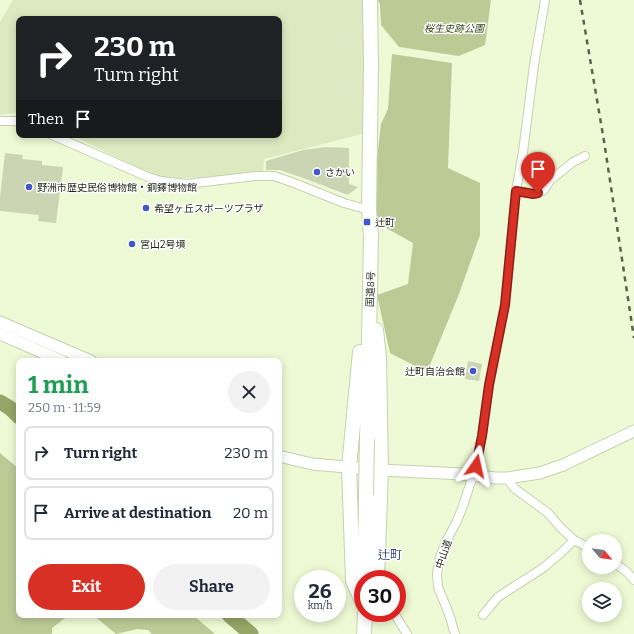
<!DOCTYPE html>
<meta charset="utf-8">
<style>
body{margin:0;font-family:Bitter,"Noto Sans JP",serif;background:#f2f2f3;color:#1f2937;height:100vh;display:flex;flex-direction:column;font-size:15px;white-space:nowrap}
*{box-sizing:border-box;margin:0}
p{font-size:13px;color:#747a83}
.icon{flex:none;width:22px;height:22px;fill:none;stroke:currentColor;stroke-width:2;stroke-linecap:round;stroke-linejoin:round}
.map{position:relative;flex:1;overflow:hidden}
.sheet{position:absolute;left:16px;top:358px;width:266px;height:260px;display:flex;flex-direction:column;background:#fff;border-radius:8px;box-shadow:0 2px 10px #0003}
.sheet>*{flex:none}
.hud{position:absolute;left:16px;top:16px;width:266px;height:122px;border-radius:8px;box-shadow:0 2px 10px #0003;background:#202124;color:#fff;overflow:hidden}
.needle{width:26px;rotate:119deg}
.buttons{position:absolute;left:582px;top:534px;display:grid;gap:8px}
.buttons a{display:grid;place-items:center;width:40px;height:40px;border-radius:50%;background:#fff;box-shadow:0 2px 10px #0003;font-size:20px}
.speed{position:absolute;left:294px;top:570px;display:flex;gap:8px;font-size:20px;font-weight:700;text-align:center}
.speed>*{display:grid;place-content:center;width:52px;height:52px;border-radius:50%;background:#fff;box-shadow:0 2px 10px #0003;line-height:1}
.speed small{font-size:10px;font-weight:400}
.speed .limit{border:6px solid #d22;background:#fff;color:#111}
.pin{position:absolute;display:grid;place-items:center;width:34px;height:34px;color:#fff;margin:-41px -17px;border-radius:50% 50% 50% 0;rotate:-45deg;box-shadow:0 0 4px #0007}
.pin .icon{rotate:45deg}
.me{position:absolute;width:44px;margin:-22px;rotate:11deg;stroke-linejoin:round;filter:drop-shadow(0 0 3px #0008)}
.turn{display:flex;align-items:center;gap:14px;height:84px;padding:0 12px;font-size:18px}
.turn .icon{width:52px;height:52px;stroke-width:2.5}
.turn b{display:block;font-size:28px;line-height:34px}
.then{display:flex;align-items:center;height:38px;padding:0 12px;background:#0003;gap:8px;font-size:15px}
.round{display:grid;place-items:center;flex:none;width:42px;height:42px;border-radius:21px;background:#f2f2f3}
.overview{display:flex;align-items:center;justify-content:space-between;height:68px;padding:0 12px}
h1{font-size:24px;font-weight:700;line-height:30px;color:#1e9e55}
.cta{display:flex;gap:8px;margin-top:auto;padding:8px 12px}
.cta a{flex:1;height:46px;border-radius:24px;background:#d93025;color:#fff;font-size:16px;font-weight:700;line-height:46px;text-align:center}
.cta a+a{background:#f2f2f3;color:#1f2937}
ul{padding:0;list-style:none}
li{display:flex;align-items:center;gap:12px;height:54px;margin:0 8px 6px;padding:0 4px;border:2px solid #e0e1e3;border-radius:8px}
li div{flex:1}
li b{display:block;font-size:15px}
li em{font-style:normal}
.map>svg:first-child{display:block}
.built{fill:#ddeac1}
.green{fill:#bccb96}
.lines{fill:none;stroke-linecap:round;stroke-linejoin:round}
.river{stroke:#95a666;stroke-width:15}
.building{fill:#cbd5b3}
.street-casing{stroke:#c6d1ae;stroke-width:10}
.secondary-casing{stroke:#c6d1ae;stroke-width:13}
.highway-casing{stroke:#c6d1ae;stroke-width:16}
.street{stroke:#fff;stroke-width:8}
.secondary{stroke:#fff;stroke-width:11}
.highway{stroke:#fff;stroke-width:14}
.rail{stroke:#5c614e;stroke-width:2.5;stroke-dasharray:5 5;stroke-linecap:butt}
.highway-bridge-casing{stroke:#c6d1ae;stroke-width:16;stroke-linecap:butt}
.highway-bridge{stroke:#fff;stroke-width:14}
.route-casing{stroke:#8d1f18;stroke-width:10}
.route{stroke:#d93025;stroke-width:7}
.poi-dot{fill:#4357cb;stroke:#fff;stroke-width:1.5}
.labels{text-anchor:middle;stroke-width:3;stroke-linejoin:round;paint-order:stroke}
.park-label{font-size:10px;font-style:italic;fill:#3d4818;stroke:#fff}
.poi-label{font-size:10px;fill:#262a1c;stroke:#fff;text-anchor:start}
.street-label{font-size:10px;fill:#262a1c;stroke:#fff}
.quarter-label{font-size:12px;fill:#374681;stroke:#fff}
</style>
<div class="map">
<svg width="634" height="634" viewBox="0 0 634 634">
<rect width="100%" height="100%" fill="#eef9d5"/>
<path class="built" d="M13,0H364V108L362,134L264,159L263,174L187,178H165L147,173L72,135H279V19H19V112L0,115V22Z"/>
<path class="green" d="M378,0H491L485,45L459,56L399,47L381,25L380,5Z
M392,54L452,63L448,168L480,183V235L459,294L427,372L390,353L377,295L408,284L413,243L370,219L381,124L388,109Z
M0,453L19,469V615H69L52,628V634H0Z
M93,615H193L215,634H152L148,630L137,629L116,634Z"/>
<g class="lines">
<path class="river" d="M0,402L10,408L19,417
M229,615L251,634"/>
</g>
<path class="building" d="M326,147L349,148V184L358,187L348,195L306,179L280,170H266V161L303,150Z
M5,153L23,155L22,159L42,161V165L63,167L56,223L38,221L39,215L0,211V197Z
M468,361L482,364L479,381L465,379Z"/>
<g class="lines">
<defs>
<path id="street" d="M0,121H14L19,122
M52,135L148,177L161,181L187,184L256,176H274L294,183L344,203L369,210
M516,191L533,193L543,191L551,179L562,171L573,162L585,156
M507,478L514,488L548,513L560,527L574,540L589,548
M615,563L627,572L634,580
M394,613L407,634
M483,615L498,597L543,568L563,551L574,540
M455,634L449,614L438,587L437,573L440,557L447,540L457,521L463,506L476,466L482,436L489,385L505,305L516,191L523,152L534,65L545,0"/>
<path id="secondary" d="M0,322L91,361
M0,334L62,361
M279,456L312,464L381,470L462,474L495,478H507L540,473L563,465L634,431"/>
<path id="highway" d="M376,330L379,358L381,470L377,579
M360,352L349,467L353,581L363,603
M367,439L371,237L369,210L371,65L370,0
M365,579L366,495
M364,634L365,613"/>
</defs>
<use href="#street" class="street-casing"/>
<use href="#secondary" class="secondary-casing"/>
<use href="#highway" class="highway-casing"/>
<use href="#street" class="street"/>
<use href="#secondary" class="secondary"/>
<use href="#highway" class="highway"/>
<path class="rail" d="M580,0L604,141L634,338"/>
<defs>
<path id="highway-bridge" d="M366,495L367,439"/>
</defs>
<use href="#highway-bridge" class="highway-bridge-casing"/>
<use href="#highway-bridge" class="highway-bridge"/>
</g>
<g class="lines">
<defs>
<path id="route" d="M476,466L482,436L489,385L505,305L516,191L533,194L538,193"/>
</defs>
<use href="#route" class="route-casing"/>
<use href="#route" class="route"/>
</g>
<g class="poi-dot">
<circle cx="317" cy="172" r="4"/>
<circle cx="29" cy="187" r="4"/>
<circle cx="146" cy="208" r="4"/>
<rect x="363" y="218" width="8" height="8" rx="2"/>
<circle cx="132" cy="244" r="4"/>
<circle cx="473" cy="371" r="4"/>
</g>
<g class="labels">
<g class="park-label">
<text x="454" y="32">桜生史跡公園</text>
</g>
<g class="poi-label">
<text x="325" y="176">さかい</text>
<text x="37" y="191">野洲市歴史民俗博物館・銅鐸博物館</text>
<text x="154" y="212">希望ヶ丘スポーツプラザ</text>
<text x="375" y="226">辻町</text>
<text x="140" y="248">宮山2号墳</text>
<text x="465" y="375" text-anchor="end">辻町自治会館</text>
</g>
<g class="street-label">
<text transform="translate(370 289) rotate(-88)" y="4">国道8号</text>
<text transform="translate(443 554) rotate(-71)" y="4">中山道</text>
</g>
<g class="quarter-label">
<text x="390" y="559">辻町</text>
</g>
</g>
</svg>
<div class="buttons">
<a><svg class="needle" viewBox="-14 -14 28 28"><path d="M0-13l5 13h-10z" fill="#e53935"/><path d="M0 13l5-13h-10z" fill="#747a83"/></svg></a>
<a><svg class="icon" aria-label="layers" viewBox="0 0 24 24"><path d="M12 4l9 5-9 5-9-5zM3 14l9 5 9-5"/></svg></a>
</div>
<div class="speed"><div>26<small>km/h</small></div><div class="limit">30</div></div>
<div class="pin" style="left:538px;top:193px;background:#d93025"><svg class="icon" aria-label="arrive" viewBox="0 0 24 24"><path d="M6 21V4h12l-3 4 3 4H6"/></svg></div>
<svg class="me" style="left:476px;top:466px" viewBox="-20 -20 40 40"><path d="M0-17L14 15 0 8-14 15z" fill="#d93025" stroke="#fff" stroke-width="4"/></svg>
<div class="hud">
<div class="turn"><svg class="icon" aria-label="right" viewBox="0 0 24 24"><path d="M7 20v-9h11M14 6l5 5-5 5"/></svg><div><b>230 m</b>Turn right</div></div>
<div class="then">Then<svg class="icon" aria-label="arrive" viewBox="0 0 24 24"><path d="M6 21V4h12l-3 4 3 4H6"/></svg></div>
</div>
<section class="sheet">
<div class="overview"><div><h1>1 min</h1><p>250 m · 11:59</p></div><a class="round"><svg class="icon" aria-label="close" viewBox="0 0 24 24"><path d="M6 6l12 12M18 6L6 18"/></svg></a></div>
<ul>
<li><svg class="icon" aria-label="right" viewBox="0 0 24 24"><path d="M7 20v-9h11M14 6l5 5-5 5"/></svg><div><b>Turn right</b></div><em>230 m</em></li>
<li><svg class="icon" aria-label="arrive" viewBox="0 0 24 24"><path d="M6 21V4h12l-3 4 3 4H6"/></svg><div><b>Arrive at destination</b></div><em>20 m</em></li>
</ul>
<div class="cta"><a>Exit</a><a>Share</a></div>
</section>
</div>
